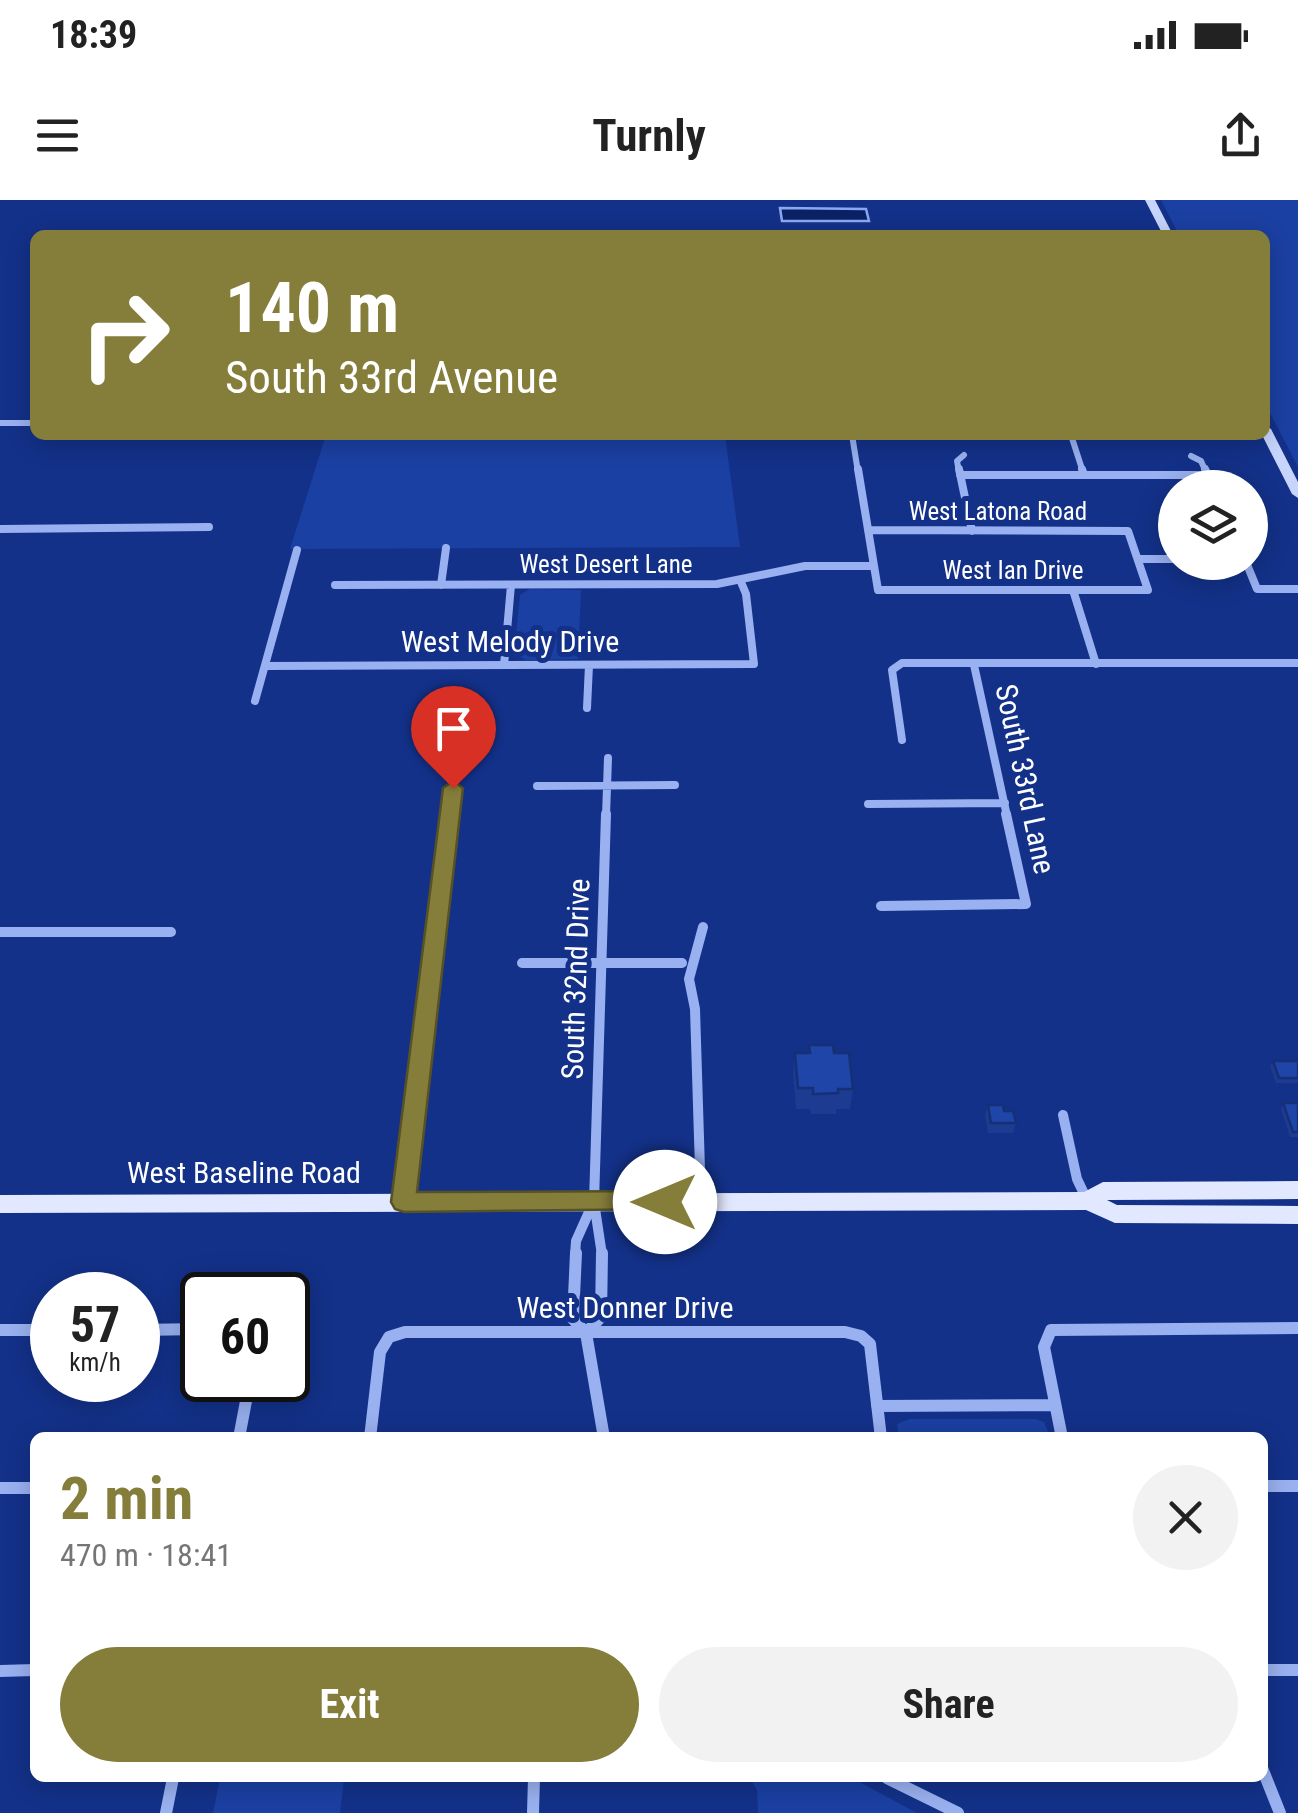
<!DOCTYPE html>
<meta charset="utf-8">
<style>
body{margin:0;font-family:"Roboto Condensed",sans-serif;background:#f2f2f2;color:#222;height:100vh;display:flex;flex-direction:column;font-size:38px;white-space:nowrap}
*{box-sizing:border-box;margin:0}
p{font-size:32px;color:#767676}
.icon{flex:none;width:55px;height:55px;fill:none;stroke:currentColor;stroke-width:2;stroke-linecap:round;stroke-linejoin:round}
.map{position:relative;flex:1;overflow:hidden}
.drawer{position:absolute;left:30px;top:1232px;width:1238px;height:350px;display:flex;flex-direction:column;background:#fff;border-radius:15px;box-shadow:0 5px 25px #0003}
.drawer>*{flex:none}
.top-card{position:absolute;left:30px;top:30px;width:1240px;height:210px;border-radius:15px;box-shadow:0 5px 25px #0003;background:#857d3a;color:#fff;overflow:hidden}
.fabs{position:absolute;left:1158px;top:270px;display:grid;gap:20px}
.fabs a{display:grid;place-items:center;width:110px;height:110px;border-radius:50%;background:#fff;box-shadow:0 5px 25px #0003;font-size:50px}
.speed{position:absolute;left:30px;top:1072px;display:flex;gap:20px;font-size:50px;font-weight:700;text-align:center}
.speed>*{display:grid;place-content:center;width:130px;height:130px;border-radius:50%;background:#fff;box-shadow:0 5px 25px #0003;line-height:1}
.speed small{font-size:25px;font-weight:400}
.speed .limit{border:5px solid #111;border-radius:15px;background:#fff;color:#111}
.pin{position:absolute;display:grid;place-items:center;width:85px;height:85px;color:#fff;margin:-102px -42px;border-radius:50% 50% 50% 0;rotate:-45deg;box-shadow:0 0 10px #0007}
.pin .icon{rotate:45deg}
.me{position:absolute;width:110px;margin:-55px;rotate:270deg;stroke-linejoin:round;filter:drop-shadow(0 0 8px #0008)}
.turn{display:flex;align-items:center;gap:35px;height:210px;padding:0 30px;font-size:45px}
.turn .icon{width:130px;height:130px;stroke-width:2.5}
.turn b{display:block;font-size:70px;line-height:85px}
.round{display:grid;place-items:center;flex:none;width:105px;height:105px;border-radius:52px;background:#f2f2f2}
.overview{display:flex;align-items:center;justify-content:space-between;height:170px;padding:0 30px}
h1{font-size:60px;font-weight:700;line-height:75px;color:#857d3a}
.primary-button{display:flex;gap:20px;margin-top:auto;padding:20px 30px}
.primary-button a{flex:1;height:115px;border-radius:60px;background:#857d3a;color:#fff;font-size:40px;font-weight:700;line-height:115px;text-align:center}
.primary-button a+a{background:#f2f2f2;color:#222}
.status{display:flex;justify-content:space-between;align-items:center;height:70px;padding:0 50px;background:#fff;direction:ltr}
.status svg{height:28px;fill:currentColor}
header{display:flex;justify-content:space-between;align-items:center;height:130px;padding:0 30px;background:#fff;font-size:45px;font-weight:700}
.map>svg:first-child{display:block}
.green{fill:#1b40a3}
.water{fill:#0b2266;stroke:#8ba9f3;stroke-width:2.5}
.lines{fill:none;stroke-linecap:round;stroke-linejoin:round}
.street-far3{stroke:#99b1f0;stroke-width:6}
.street-far2{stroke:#99b1f0;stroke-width:8}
.street-far1{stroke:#99b1f0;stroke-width:10}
.street{stroke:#99b1f0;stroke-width:12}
.secondary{fill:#c7d4fb;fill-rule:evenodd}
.primary{fill:#e2e8ff;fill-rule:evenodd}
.wall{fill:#1c3b91}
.building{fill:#2045a9;stroke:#163076;stroke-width:2.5}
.route{fill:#857d3a;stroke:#565126;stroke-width:2.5}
.labels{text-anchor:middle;stroke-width:10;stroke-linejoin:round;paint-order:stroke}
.far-street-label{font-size:25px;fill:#fff;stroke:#133189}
.street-label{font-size:30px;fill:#fff;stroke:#133189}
</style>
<div class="status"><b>18:39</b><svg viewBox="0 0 49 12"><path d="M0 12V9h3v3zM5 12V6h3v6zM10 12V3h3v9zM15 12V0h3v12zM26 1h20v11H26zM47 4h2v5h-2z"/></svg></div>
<header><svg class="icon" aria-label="menu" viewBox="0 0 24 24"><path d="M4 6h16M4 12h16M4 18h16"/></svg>Turnly<svg class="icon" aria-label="share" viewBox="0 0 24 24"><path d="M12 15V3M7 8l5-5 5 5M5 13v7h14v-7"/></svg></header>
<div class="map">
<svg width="1298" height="1613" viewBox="0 0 1298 1613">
<rect width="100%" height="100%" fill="#133189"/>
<path class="green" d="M1161,0H1298V267L1265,203V35H1179Z
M326,235H725L740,347L290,349Z
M530,389L581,390L578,459L526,460L514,453L520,395Z
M910,1219H1035L1044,1222L1050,1237H899L897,1224Z
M220,1578H344L340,1613H213Z
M750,1578H852L917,1613H758L757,1590Z"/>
<path class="water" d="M780,8L866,9L869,21H782Z"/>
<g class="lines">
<path class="street-far3" d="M0,223H35
M852,235L858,272
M1071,235L1083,272
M1191,256L1201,261L1206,272
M959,272L957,261L964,255"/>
<path class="street-far2" d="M858,269L878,390H1148L1128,331L868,330
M959,269L972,331
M1082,269L1084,275
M1205,269L1214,288
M960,275H1209
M0,329L209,327
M1138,359H1175
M1246,362L1257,389H1298
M335,385L717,384L805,366H874
M441,385L446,348
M1073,390L1096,464
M504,465L511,385
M974,465L1007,616
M265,466L754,464L746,394L741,382
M255,501L297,350
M587,508L589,465
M902,540L892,470L902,463H1298
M537,586L675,585
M868,604L1005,603
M450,616L453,588
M606,616L608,558"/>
<path class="street-far1" d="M881,706L1026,704L1006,614
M0,732H171
M522,763H682
M1063,915L1077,979L1087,1000
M404,1002L450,614
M701,1002L695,809L689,779L703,727
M575,1055L576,1041L593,1003
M602,1055L594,1002L606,614"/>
<path class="street" d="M576,1053L573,1119L586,1133L604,1238
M0,1130H52
M138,1130L202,1129
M586,1133L601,1117L602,1053
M877,1206L1055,1205
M239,1238L250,1180
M370,1238L380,1152L389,1137L405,1132H845L861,1136L870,1144L881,1238
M1062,1238L1044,1147L1051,1130L1298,1128
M1262,1286H1298
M0,1288H35
M1262,1470H1298
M0,1471L35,1470
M1262,1568L1280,1613
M887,1578L958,1613
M166,1613L173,1578
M533,1613L534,1578"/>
<path class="secondary" d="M1145,0H1155L1173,35H1163Z
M1265,225L1271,229L1298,282V298L1292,294L1262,235H1265Z"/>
<path class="primary" d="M1298,981V999L1107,1000L1117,1005L1298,1006V1024L1115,1023L1086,1010L0,1013V995L1084,992L1103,982Z"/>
</g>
<path class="wall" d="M809,845L834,853L853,889L850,909H836V914H811L810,909H796L793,874L795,853H808Z
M1273,861H1298V883H1276L1270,866Z
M1283,903H1298V937H1290L1281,909Z
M988,905L1004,911L1016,923L1013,933H988L985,915Z"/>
<path class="building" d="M809,845H833L834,853H849L853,889H838V893L813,894V888H798L795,853H810Z
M1273,861H1298V878H1279Z
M1283,903H1298V932H1293Z
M988,905H1003L1004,911H1013L1016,923H991Z"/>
<path class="route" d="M453,581L463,588L417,992L665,991L674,994L678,1002L674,1009L404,1012L395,1009L391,1002L443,588Z"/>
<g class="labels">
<g class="far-street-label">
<text x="998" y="320">West Latona Road</text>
<text x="606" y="373">West Desert Lane</text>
<text x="1013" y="379">West Ian Drive</text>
</g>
<g class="street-label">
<text x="510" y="452">West Melody Drive</text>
<text transform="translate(1025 579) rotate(78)" y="10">South 33rd Lane</text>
<text transform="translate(576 779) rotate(-88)" y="10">South 32nd Drive</text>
<text x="244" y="983">West Baseline Road</text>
<text x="625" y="1118">West Donner Drive</text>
</g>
</g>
</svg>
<div class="fabs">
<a><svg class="icon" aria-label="layers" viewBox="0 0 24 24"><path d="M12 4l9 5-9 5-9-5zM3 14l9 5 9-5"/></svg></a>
</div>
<div class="speed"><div>57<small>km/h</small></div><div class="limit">60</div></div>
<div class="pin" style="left:453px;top:588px;background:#d93025"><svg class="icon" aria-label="arrive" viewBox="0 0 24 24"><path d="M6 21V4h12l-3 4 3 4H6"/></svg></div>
<svg class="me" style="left:665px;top:1002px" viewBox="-20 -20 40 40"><circle r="19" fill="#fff"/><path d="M0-13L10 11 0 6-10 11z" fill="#857d3a"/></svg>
<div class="top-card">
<div class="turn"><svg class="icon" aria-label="right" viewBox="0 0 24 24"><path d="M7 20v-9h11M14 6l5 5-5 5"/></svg><div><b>140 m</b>South 33rd Avenue</div></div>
</div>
<section class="drawer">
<div class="overview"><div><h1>2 min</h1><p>470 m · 18:41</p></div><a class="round"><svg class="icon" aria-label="close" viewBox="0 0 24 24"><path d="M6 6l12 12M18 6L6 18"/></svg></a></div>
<div class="primary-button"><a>Exit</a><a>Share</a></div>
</section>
</div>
